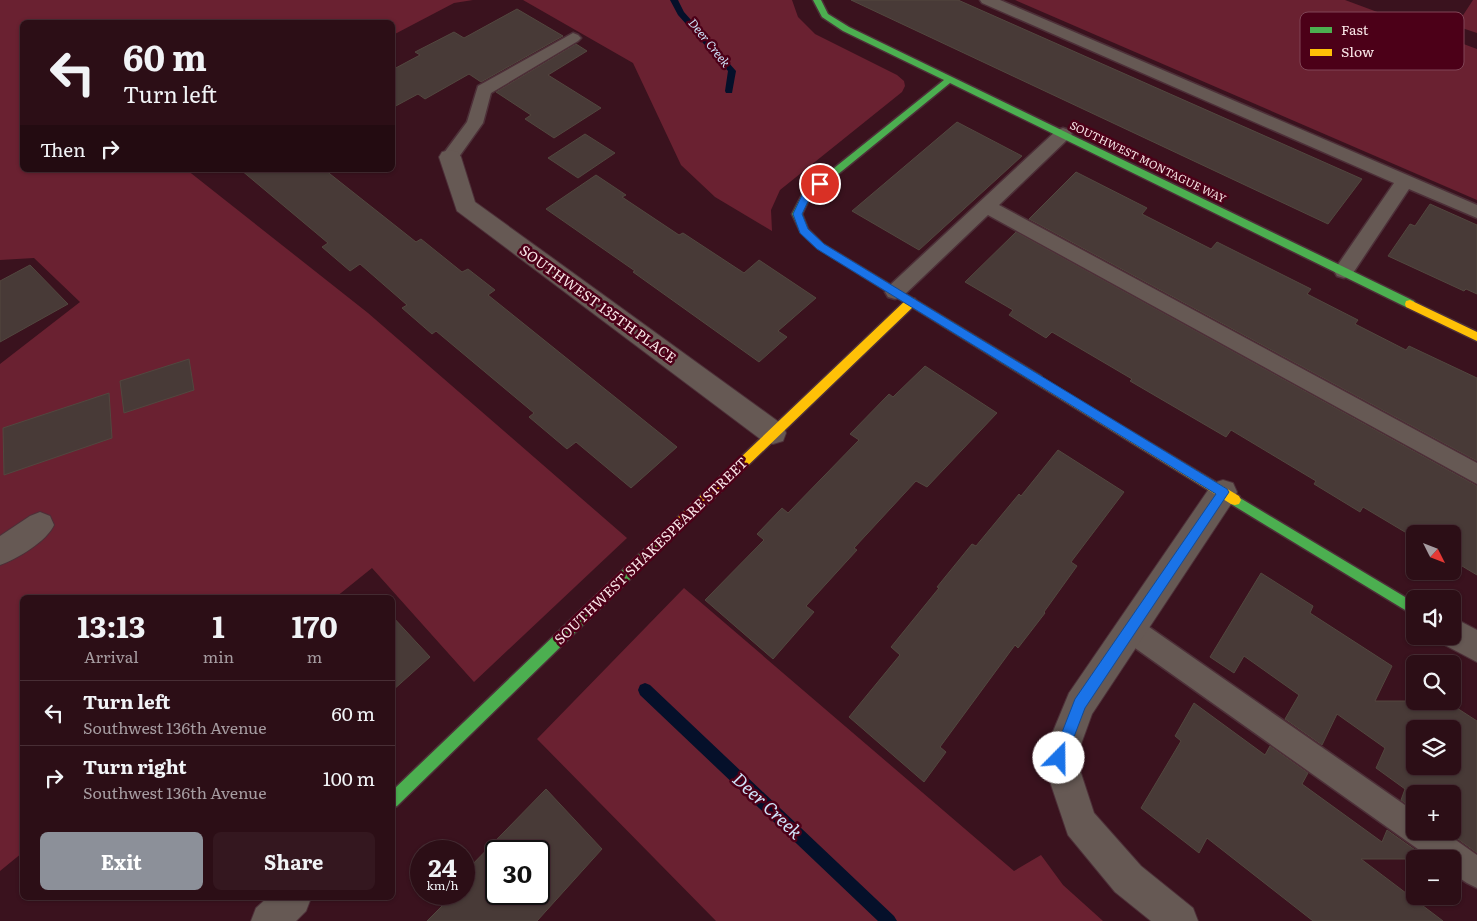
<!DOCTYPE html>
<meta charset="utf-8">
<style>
body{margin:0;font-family:Literata,serif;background:#34171f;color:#f1f3f6;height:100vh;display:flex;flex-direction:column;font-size:19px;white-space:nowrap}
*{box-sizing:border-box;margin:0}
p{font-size:16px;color:#a69ca1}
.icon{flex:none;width:28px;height:28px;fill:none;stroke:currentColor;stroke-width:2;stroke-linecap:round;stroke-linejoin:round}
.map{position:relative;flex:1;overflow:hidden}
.sheet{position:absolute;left:20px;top:595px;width:375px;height:305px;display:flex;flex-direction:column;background:#2c0e16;border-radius:8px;box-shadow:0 1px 4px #0004,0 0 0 1px #482e35}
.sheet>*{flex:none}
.banner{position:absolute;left:20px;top:20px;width:375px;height:152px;border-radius:8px;box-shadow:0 1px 4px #0004,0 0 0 1px #482e35;background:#2c0e16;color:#f1f3f6;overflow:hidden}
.needle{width:32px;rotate:132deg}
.buttons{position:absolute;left:1406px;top:525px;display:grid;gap:10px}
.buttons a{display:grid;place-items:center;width:55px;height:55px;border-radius:8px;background:#2c0e16;box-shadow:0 1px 4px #0004,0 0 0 1px #482e35;font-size:25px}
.speed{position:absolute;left:410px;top:840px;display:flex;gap:10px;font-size:25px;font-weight:700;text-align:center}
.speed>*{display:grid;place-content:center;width:65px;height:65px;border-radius:50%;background:#2c0e16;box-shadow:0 1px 4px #0004,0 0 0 1px #482e35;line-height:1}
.speed small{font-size:12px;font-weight:400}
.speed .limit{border:2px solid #111;border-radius:8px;background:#fff;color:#111}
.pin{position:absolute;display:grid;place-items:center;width:42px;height:42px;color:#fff;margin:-21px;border:2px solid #fff;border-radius:50%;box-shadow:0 1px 5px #0007}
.me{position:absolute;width:55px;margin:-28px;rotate:22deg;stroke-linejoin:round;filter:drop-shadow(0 0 4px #0008)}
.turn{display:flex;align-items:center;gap:18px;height:105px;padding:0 20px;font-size:22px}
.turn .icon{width:65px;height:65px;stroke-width:2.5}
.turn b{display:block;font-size:35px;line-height:42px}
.then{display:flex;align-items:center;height:48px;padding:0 20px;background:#0003;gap:10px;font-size:19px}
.eta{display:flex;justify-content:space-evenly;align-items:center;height:85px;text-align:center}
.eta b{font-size:30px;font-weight:700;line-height:35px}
.cta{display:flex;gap:10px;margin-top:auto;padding:10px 20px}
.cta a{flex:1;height:58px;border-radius:8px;background:#8c9099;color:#fff;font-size:20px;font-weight:700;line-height:58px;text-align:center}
.cta a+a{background:#34171f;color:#f1f3f6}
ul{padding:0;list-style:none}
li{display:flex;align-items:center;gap:15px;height:65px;padding:0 20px;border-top:1px solid #482e35}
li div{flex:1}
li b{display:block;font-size:19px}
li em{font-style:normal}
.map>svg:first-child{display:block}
.green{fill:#6a2131}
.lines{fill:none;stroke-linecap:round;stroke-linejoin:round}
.stream{fill:#05102a;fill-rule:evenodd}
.building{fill:#483a37;stroke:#52473f;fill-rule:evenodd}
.lane-casing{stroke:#4d2f38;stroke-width:3}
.street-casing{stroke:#4d2f38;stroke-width:2}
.fast-casing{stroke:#4d2f38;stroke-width:3}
.slow-casing{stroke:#4d2f38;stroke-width:3}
.lane{fill:#665954;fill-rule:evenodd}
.street{fill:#665954;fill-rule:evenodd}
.fast{fill:#4caf50;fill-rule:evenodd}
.slow{fill:#ffc107;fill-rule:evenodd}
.route{fill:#1a73e8;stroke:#114b97}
.labels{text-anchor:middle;stroke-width:5;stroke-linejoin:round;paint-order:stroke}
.far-street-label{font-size:11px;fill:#f9e5e7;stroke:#4c0018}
.far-water-label{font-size:12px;font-style:italic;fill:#cfe3fa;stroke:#4c0018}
.street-label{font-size:14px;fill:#f9e5e7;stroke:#4c0018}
.near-water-label{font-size:18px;font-style:italic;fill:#cfe3fa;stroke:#4c0018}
.key{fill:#4c0018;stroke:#804556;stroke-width:1}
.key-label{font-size:14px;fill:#f9e5e7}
</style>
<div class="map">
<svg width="1477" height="921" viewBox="0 0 1477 921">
<rect width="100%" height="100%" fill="#3a121e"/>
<path class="green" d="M0,0H473L454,3L393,35L392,22H22V170H187L368,313L627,538L474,682L372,568L336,597L22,598V853L0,871V364L80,302L34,258L0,260Z
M523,0H792L798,17L815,34L897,75L904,81L905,86L902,92L780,190L771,210L772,231L715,197L681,165L633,63Z
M1015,0H1345L1477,49V200Z
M1473,0H1477V33L1456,26Z
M684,588L1014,871L1041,855L1063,885L1103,921H716L537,739Z"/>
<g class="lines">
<path class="stream" d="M670,0H678L684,12L736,71L732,93H726L725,91L728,71L678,15Z
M645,683L650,685L894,916L897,921H878L640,695L638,690L640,685Z"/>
</g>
<path class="building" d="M851,0H958L1362,179L1328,224Z
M517,9L563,36L481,82L469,74L425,99L418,94L392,108V70L420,55L415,52L454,32L464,38Z
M576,44L587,51L548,75L601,108L554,138L525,119L531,115L496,92Z
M957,122L1022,156L919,250L852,211Z
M585,134L615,153L578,178L548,158Z
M241,170H325L416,242L421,239L462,272L468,269L495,290L488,295L677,447L631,488L576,442L567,449L529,417L534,413L436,331L432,334L402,308L407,305L360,264L350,271L322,247L328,243Z
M1076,172L1147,208L1142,214L1211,249L1217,242L1311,289L1307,294L1358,320L1355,324L1406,350L1409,346L1477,378V461L1029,219Z
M596,175L626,195L622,197L679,235L683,233L744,273L759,260L816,298L778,331L787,337L759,362L633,272L635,271L546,209Z
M1430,204L1477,225V294L1466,289L1464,291L1388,256L1410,224L1415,226Z
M1016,232L1477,486V575L1452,560V534H1415V538L1363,507L1360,512L1314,484L1316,481L1231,430L1226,437L1130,381L1132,379L1052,332L1046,338L1009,315L1013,310L965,282Z
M30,265L68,304L0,342V281Z
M189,359L194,390L124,413L120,381Z
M925,366L997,413L927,487L916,481L854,548L857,550L806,606L814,612L773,659L705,600L764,540L757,534L782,508L788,513L859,440L850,434L889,394L893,397Z
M109,393L112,438L4,475L3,428Z
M1058,450L1124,492L1071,562L1077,566L1044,612L1045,613L1018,648L1015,645L940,747L946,752L924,782L849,717L900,655L891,647L939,588L937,587L972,544L976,546L1019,494L1021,496Z
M1261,573L1313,606L1310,613L1392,666L1375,701H1446L1477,721V853L1447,831H1452V794H1415V810L1401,800L1405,789L1376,768L1385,748L1337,714L1322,745L1285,719L1299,695L1244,656L1234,673L1210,657ZM1415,729H1452V766H1415Z
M392,616L430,657L392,691Z
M1194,703L1265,755L1270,746L1308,773L1302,784L1382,842L1387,830L1428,859H1361L1443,921H1313L1207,838L1199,853L1141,808L1181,741L1175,736Z
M546,789L602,849L537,921H427L454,894H464V873ZM496,851H539V894H496Z"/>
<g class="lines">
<defs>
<path id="lane" d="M980,0H1000L1477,205V218L1409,189L1351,276L1344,278L1337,276L1334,271L1337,266L1394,183L982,3Z
M573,33L578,35L581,38L578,41L491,93L483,123L456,161L450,163L444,161L441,157L467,122L478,86Z
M1063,128L1069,130L1072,134L1069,138L999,205L1477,463V484L988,215L902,297L895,299L888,297L885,292L888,287L1057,130Z
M1130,617L1139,620L1415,812V831H1443L1477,855V888L1467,883L1452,873V859H1432L1121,638L1117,629L1121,620Z"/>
<path id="street" d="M450,150L458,152L461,157L475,202L783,425L786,433L783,441L773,444L763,441L457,211L439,157L442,152Z
M1223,480L1233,483L1237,492L1233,501L1092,714L1076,758L1094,813L1141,866L1193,908L1198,921H1151L1115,892L1068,835L1042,758L1069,693L1213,483Z
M40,512L50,516L54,525C47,541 17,559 0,565V536L30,516Z
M1452,617L1477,630V662L1441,643L1438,636H1452Z
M267,898H311L306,911L296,921H251L256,908Z"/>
<path id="fast" d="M813,0H821L828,14L849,27L1414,301L1415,304L1410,308L1406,307L950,83L810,197L802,214L808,229L823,244L1041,376L1042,379L1041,382H1033L817,248L801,233L792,214L803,193L944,80L843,31L822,17Z
M1235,495L1415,603V616L1231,504L1229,500L1231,496Z
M660,537L664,538L666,542L664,546L397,806L392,808V791L656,538Z"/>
<path id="slow" d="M911,298L915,299L916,302L915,305L664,546L660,547L656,546L654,542L656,538L907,299Z
M1410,300L1477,332V341L1406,307L1405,304L1406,301Z
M1037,375L1239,496L1241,500L1239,504L1235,505L1231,504L1033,382L1032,379Z"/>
</defs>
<use href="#lane" class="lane-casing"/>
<use href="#street" class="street-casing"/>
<use href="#fast" class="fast-casing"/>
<use href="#slow" class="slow-casing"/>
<use href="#lane" class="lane"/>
<use href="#street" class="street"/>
<use href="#fast" class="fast"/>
<use href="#slow" class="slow"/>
</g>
<path class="route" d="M820,181L825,184L810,197L802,214L808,229L824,244L1227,489L1229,492L1085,708L1064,763L1059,765L1054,763L1052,758L1075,699L1216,494L817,249L800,233L793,214L803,193Z"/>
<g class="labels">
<g class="far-street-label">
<text transform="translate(1148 162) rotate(26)" y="4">SOUTHWEST MONTAGUE WAY</text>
</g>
<g class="far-water-label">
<text transform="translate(709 43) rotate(51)" y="4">Deer Creek</text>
</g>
<g class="street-label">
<text transform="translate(598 304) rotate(36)" y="5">SOUTHWEST 135TH PLACE</text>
<text transform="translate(651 551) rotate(-44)" y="5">SOUTHWEST SHAKESPEARE STREET</text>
</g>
<g class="near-water-label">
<text transform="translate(767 806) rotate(43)" y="6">Deer Creek</text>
</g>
</g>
<rect x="1300" y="12" width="164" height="58" rx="8" class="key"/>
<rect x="1310" y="27" width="22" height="6" fill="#4caf50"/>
<rect x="1310" y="49" width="22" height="7" fill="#ffc107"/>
<g class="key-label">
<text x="1341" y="35">Fast</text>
<text x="1341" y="57">Slow</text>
</g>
</svg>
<div class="buttons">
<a><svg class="needle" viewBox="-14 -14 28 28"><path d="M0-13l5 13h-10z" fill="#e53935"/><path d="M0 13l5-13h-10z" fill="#a69ca1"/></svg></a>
<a><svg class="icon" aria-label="sound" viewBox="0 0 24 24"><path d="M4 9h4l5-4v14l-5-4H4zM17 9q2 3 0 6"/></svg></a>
<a><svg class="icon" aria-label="search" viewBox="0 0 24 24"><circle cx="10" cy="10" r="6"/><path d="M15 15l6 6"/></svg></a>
<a><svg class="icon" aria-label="layers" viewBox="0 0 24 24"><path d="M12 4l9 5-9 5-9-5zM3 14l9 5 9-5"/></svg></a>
<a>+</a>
<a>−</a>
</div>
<div class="speed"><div>24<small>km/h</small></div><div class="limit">30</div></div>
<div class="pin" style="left:820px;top:184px;background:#d93025"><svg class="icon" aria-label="arrive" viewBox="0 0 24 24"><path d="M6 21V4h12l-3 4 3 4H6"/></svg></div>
<svg class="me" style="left:1059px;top:758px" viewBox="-20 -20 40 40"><circle r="19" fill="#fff"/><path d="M0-13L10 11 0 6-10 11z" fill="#1a73e8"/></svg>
<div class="banner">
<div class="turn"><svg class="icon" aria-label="left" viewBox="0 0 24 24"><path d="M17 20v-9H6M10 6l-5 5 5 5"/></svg><div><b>60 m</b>Turn left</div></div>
<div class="then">Then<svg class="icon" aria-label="right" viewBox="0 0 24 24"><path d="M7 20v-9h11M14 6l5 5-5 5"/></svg></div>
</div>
<section class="sheet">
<div class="eta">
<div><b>13:13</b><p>Arrival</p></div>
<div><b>1</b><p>min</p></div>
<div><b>170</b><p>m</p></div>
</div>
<ul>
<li><svg class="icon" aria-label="left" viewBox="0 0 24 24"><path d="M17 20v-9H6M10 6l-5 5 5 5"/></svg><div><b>Turn left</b><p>Southwest 136th Avenue</p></div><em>60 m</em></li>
<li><svg class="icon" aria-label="right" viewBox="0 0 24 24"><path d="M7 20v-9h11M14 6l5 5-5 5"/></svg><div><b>Turn right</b><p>Southwest 136th Avenue</p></div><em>100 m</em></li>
</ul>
<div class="cta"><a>Exit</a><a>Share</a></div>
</section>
</div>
